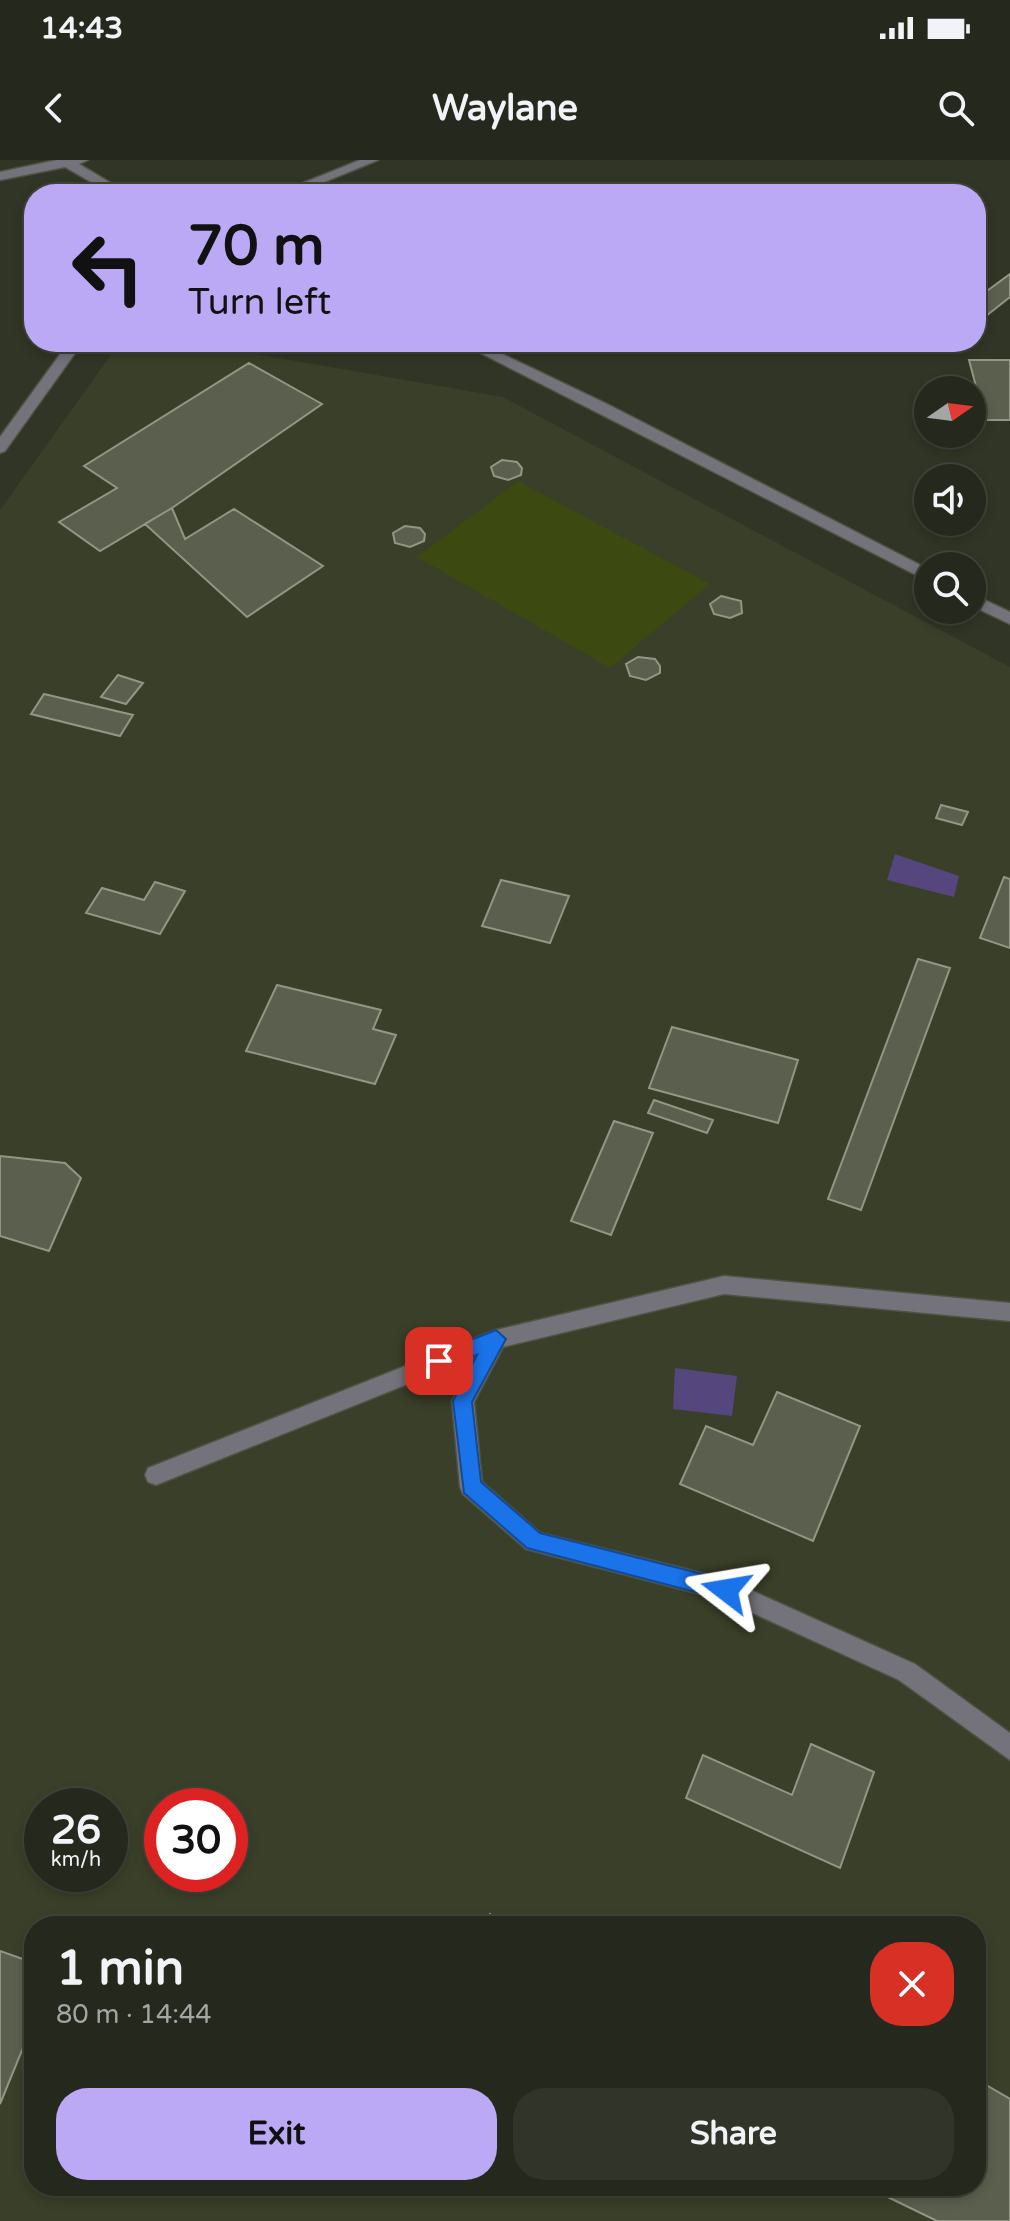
<!DOCTYPE html>
<meta charset="utf-8">
<style>
body{margin:0;font-family:"Varela Round",sans-serif;background:#313429;color:#f1f3f6;height:100vh;display:flex;flex-direction:column;font-size:30px;white-space:nowrap}
*{box-sizing:border-box;margin:0}
p{font-size:26px;color:#a3a6a3}
.icon{flex:none;width:44px;height:44px;fill:none;stroke:currentColor;stroke-width:2;stroke-linecap:round;stroke-linejoin:round}
.map{position:relative;flex:1;overflow:hidden}
.details{position:absolute;left:24px;top:1756px;width:962px;height:280px;display:flex;flex-direction:column;background:#25281c;border-radius:32px;box-shadow:0 4px 12px #0003,0 0 0 2px #42443b}
.details>*{flex:none}
.banner{position:absolute;left:24px;top:24px;width:962px;height:168px;border-radius:32px;box-shadow:0 4px 12px #0003,0 0 0 2px #42443b;background:#bca9f5;color:#111;overflow:hidden}
.needle{width:52px;rotate:76deg}
.fabs{position:absolute;left:914px;top:216px;display:grid;gap:16px}
.fabs a{display:grid;place-items:center;width:72px;height:72px;border-radius:50%;background:#25281c;box-shadow:0 4px 12px #0003,0 0 0 2px #42443b;font-size:40px}
.speed{position:absolute;left:24px;top:1628px;display:flex;gap:16px;font-size:40px;font-weight:700;text-align:center}
.speed>*{display:grid;place-content:center;width:104px;height:104px;border-radius:50%;background:#25281c;box-shadow:0 4px 12px #0003,0 0 0 2px #42443b;line-height:1}
.speed small{font-size:20px;font-weight:400}
.speed .limit{border:12px solid #d22;background:#fff;color:#111}
.pin{position:absolute;display:grid;place-items:center;width:68px;height:68px;color:#fff;margin:-34px;border-radius:16px;box-shadow:0 4px 12px #0006}
.me{position:absolute;width:88px;margin:-44px;rotate:284deg;stroke-linejoin:round;filter:drop-shadow(0 0 6px #0008)}
.turn{display:flex;align-items:center;gap:28px;height:168px;padding:0 32px;font-size:36px}
.turn .icon{width:104px;height:104px;stroke-width:2.5}
.turn b{display:block;font-size:56px;line-height:68px}
.round{display:grid;place-items:center;flex:none;width:84px;height:84px;border-radius:32px;background:#313429}
.summary{display:flex;align-items:center;justify-content:space-between;height:136px;padding:0 32px}
h1{font-size:48px;font-weight:700;line-height:60px}
.action{display:flex;gap:16px;margin-top:auto;padding:16px 32px}
.action a{flex:1;height:92px;border-radius:32px;background:#bca9f5;color:#111;font-size:32px;font-weight:700;line-height:92px;text-align:center}
.action a+a{background:#313429;color:#f1f3f6}
.status{display:flex;justify-content:space-between;align-items:center;height:56px;padding:0 40px;background:#25281c;direction:ltr}
.status svg{height:22px;fill:currentColor}
header{display:flex;justify-content:space-between;align-items:center;height:104px;padding:0 32px;background:#25281c;font-size:36px;font-weight:700}
.map>svg:first-child{display:block}
.built{fill:#393f28;fill-rule:evenodd}
.green{fill:#3c4911}
.water{fill:#56467e}
.building{fill:#5a5f4e;stroke:#919784;stroke-width:2}
.lines{fill:none;stroke-linecap:round;stroke-linejoin:round}
.minor-casing{stroke:#4f5344;stroke-width:3}
.minor{fill:#74737b;fill-rule:evenodd}
.route{fill:#1a73e8;stroke:#114b97;stroke-width:2}
</style>
<div class="status"><b>14:43</b><svg viewBox="0 0 49 12"><path d="M0 12V9h3v3zM5 12V6h3v6zM10 12V3h3v9zM15 12V0h3v12zM26 1h20v11H26zM47 4h2v5h-2z"/></svg></div>
<header><svg class="icon" aria-label="back" viewBox="0 0 24 24"><path d="M15 5l-7 7 7 7"/></svg>Waylane<svg class="icon" aria-label="search" viewBox="0 0 24 24"><circle cx="10" cy="10" r="6"/><path d="M15 15l6 6"/></svg></header>
<div class="map">
<svg width="1010" height="2061" viewBox="0 0 1010 2061">
<rect width="100%" height="100%" fill="#313525"/>
<path class="built" d="M120,182H187L503,237L1010,507V2061H0V350ZM42,1646H110V1714H42ZM162,1646H230V1714H162ZM34,1766H976V2026H34Z"/>
<path class="green" d="M518,321L710,424L610,508L417,397Z"/>
<path class="water" d="M895,694L959,716L954,737L887,720Z
M675,1208L737,1216L732,1256L673,1249Z"/>
<path class="building" d="M1010,114V137L976,164V139Z
M969,200H1010V260H985Z
M249,203L322,244L172,348L100,391L59,362L117,328L84,306Z
M502,300L517,302L522,308L521,315L508,320L494,316L491,307Z
M172,348L185,379L234,349L323,406L247,457L145,364Z
M405,366L420,368L425,374L424,381L410,387L395,383L393,373Z
M721,436L741,441L742,453L730,458L714,454L710,444Z
M638,497L655,499L660,506V513L646,520L630,516L626,504Z
M118,515L143,523L126,544L101,537Z
M44,534L133,555L120,576L31,554Z
M941,645L968,652L962,665L936,658Z
M1004,717L1010,719V788L980,778Z
M501,720L569,736L550,783L482,766Z
M155,722L185,731L160,774L86,753L102,728L144,740Z
M918,799L950,808L861,1050L828,1039Z
M277,825L381,850L373,869L396,875L375,924L246,891Z
M672,867L798,900L778,963L649,928Z
M654,940L713,960L707,973L648,953Z
M614,961L653,973L611,1075L571,1061Z
M0,996L65,1003L81,1018L49,1091L0,1076Z
M777,1232L860,1266L813,1381L680,1324L706,1266L753,1285Z
M811,1584L874,1612L840,1708L686,1638L703,1595L792,1635Z
M490,1754L504,1766H480Z
M0,1791L34,1803V1861L0,1944Z
M976,1919L1010,1939V2061H937L865,2026H976Z"/>
<g class="lines">
<defs>
<path id="minor" d="M57,0H88L79,4L129,34H112L65,7L0,20V12Z
M360,0H378L295,34H276Z
M69,182H83L5,291L0,293V277Z
M459,182H477L607,244L928,409V421Z
M972,434L1010,452V464L972,446Z
M724,1116L1010,1143V1161L724,1134L503,1187L474,1242L482,1322L540,1373L726,1419L915,1504L1010,1573V1600L899,1520L724,1440L526,1389L463,1334L460,1327L452,1241L475,1197L156,1325L148,1322L145,1315L148,1308L496,1170Z"/>
</defs>
<use href="#minor" class="minor-casing"/>
<use href="#minor" class="minor"/>
</g>
<path class="route" d="M496,1170L506,1179L472,1242L481,1322L540,1373L726,1420L733,1423L736,1430L733,1437L726,1440L527,1388L464,1333L453,1241L477,1195L439,1210L430,1201L433,1195Z"/>
</svg>
<div class="fabs">
<a><svg class="needle" viewBox="-14 -14 28 28"><path d="M0-13l5 13h-10z" fill="#e53935"/><path d="M0 13l5-13h-10z" fill="#a3a6a3"/></svg></a>
<a><svg class="icon" aria-label="sound" viewBox="0 0 24 24"><path d="M4 9h4l5-4v14l-5-4H4zM17 9q2 3 0 6"/></svg></a>
<a><svg class="icon" aria-label="search" viewBox="0 0 24 24"><circle cx="10" cy="10" r="6"/><path d="M15 15l6 6"/></svg></a>
</div>
<div class="speed"><div>26<small>km/h</small></div><div class="limit">30</div></div>
<div class="pin" style="left:439px;top:1201px;background:#d93025"><svg class="icon" aria-label="arrive" viewBox="0 0 24 24"><path d="M6 21V4h12l-3 4 3 4H6"/></svg></div>
<svg class="me" style="left:726px;top:1430px" viewBox="-20 -20 40 40"><path d="M0-17L14 15 0 8-14 15z" fill="#1a73e8" stroke="#fff" stroke-width="4"/></svg>
<div class="banner">
<div class="turn"><svg class="icon" aria-label="left" viewBox="0 0 24 24"><path d="M17 20v-9H6M10 6l-5 5 5 5"/></svg><div><b>70 m</b>Turn left</div></div>
</div>
<section class="details">
<div class="summary"><div><h1>1 min</h1><p>80 m · 14:44</p></div><a class="round" style="background:#d93025;color:#fff"><svg class="icon" aria-label="close" viewBox="0 0 24 24"><path d="M6 6l12 12M18 6L6 18"/></svg></a></div>
<div class="action"><a>Exit</a><a>Share</a></div>
</section>
</div>
